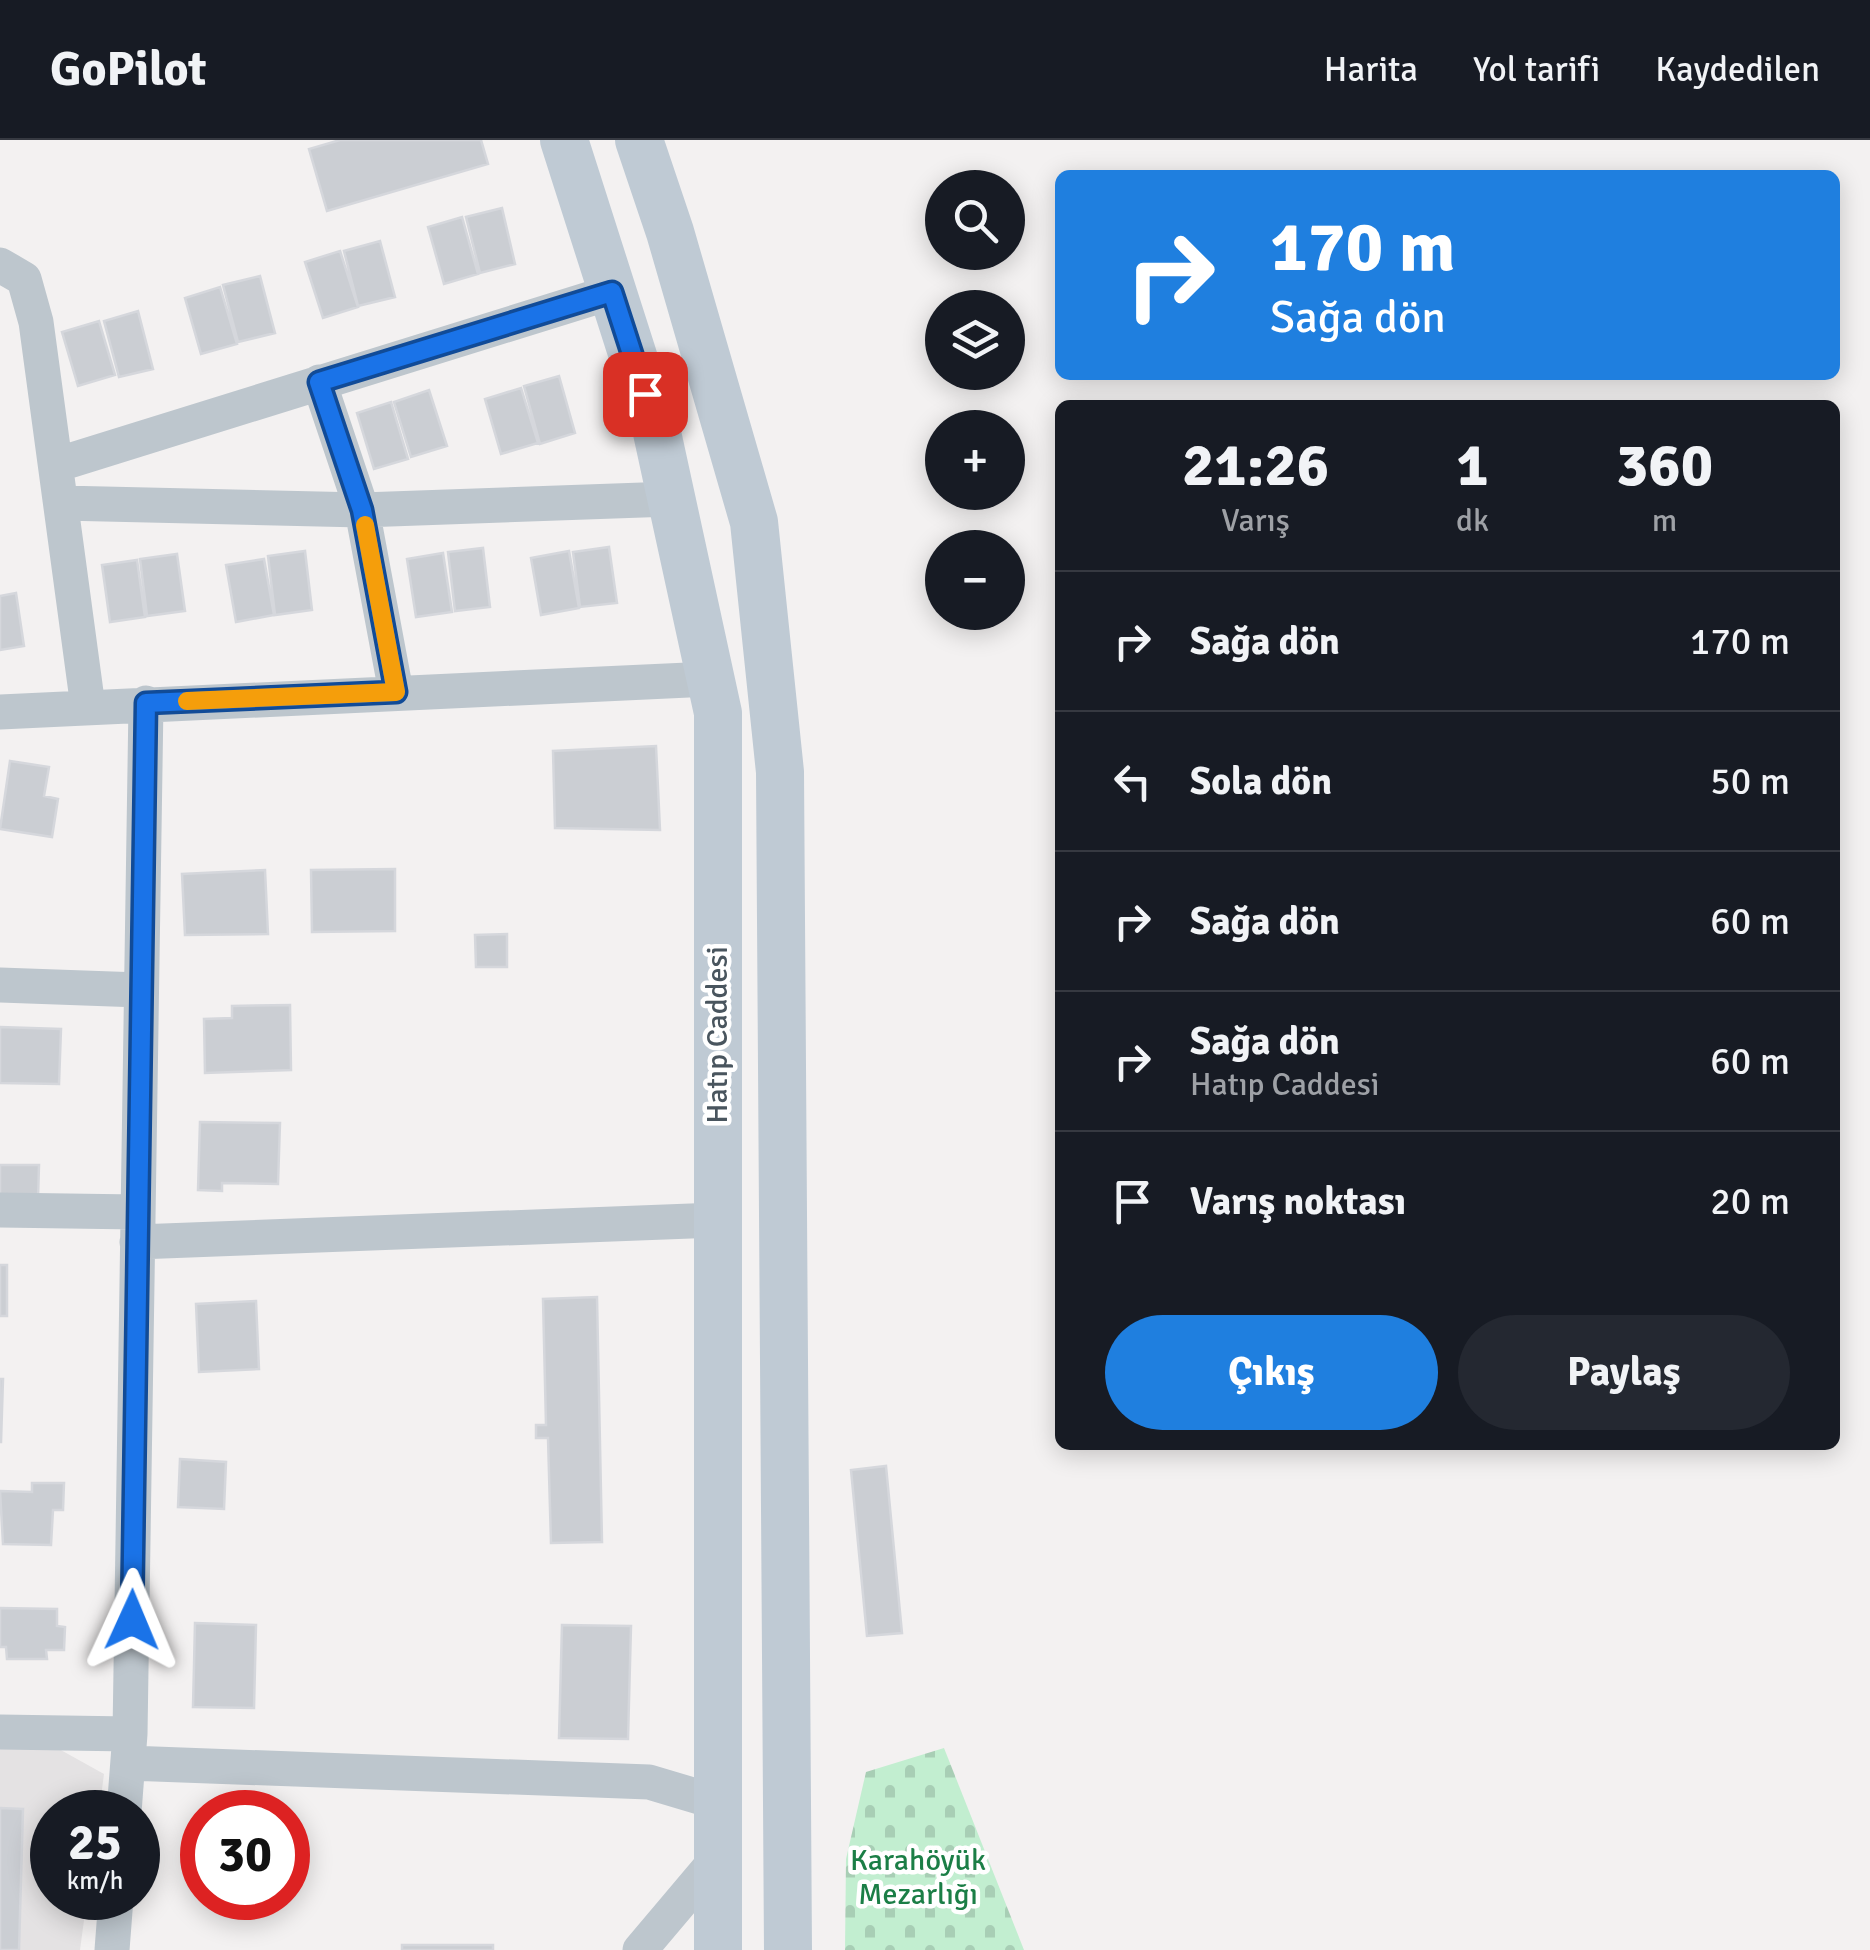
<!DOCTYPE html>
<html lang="tr">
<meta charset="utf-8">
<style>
body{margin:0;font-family:Signika,sans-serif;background:#242831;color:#f1f3f6;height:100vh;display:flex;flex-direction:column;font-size:38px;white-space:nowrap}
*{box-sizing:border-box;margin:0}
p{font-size:32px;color:#9ea1a6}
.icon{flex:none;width:55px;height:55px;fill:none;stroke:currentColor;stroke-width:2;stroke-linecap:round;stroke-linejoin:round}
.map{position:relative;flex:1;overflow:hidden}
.side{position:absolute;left:1055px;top:260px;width:785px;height:1050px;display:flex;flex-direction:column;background:#171b24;border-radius:15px;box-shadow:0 5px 25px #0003}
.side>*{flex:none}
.top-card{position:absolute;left:1055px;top:30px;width:785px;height:210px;border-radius:15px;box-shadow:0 5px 25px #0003;background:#1f7fdf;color:#fff;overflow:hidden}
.buttons{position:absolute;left:925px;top:30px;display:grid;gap:20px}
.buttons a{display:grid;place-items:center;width:100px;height:100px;border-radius:50%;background:#171b24;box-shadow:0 5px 25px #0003;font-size:50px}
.speed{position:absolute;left:30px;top:1650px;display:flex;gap:20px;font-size:50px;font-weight:700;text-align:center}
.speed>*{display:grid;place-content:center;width:130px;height:130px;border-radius:50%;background:#171b24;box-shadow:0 5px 25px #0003;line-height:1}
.speed small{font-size:25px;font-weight:400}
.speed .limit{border:15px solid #d22;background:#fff;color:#111}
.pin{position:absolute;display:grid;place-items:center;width:85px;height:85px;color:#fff;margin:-42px;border-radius:20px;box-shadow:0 5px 15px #0006}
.me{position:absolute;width:110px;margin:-55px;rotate:1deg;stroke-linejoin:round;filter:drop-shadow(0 0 8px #0008)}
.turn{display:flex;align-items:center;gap:35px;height:210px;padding:0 50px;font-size:45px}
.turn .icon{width:130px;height:130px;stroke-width:2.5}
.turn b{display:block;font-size:70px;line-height:85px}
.eta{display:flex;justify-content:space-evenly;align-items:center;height:170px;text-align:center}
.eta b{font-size:60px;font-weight:700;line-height:70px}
.primary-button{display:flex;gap:20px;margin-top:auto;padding:20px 50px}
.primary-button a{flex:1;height:115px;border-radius:60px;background:#1f7fdf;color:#fff;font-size:40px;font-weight:700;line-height:115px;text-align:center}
.primary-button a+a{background:#242831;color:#f1f3f6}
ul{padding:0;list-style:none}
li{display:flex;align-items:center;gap:30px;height:140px;padding:0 50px;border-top:2px solid #363941}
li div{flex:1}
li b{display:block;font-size:38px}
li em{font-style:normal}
header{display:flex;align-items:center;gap:60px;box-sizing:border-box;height:140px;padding:0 50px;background:#171b24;border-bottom:2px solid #363941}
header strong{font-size:48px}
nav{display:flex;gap:55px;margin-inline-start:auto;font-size:35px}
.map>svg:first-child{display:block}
.education{fill:#e4e2e3}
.cemetery{fill:url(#cemetery-stones)}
.building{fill:#cbced3;stroke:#d5d7dc;stroke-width:2.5}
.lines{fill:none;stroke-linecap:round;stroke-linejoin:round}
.street{stroke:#bdc6cd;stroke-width:35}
.secondary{stroke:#bfcad4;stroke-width:48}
.route-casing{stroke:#114b97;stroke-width:25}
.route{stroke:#1a73e8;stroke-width:18}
.slow{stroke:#f59e0b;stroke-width:18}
.labels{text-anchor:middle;stroke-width:9;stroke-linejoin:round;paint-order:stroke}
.street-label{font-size:30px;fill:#49555e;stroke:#fff}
.park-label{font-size:30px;fill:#1b7e46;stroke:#fff}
</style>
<header>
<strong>GoPilot</strong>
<nav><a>Harita</a><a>Yol tarifi</a><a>Kaydedilen</a></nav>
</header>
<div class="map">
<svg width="1870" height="1810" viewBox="0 0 1870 1810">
<defs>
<pattern id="cemetery-stones" width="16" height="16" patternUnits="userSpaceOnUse" patternTransform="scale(2.5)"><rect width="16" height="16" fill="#c2eed0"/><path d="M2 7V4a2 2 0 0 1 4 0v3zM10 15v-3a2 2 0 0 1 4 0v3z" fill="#a8ceb5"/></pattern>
</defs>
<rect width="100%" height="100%" fill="#f3f1f1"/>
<path class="education" d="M0,1609H59L104,1634L99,1672H52V1758H87L80,1810H0Z"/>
<path class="cemetery" d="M944,1608L1024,1810H845L846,1719L866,1632Z"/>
<path class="building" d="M340,0H481L488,24L327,71L309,9Z
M502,68L515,124L480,133L466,77Z
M462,77L478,134L444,144L428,87Z
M380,101L395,157L358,166L344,111Z
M340,111L358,167L323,178L305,122Z
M260,136L275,193L238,202L223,145Z
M220,147L237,204L201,214L185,158Z
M138,171L153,229L119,237L104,181Z
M99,181L115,235L78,246L62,192Z
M559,236L575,293L540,304L524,246Z
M521,248L538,303L501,314L485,259Z
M429,250L447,306L411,317L394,262Z
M391,262L408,319L374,329L357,273Z
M609,407L617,463L580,467L573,412Z
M483,408L490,467L455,471L448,412Z
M305,411L312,470L275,475L268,416Z
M569,411L579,468L541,475L531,418Z
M443,413L452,472L416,477L407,419Z
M177,414L185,471L147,476L140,419Z
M264,419L274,475L236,482L226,425Z
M137,420L145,477L110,482L102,425Z
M16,453L24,506L0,510V456Z
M656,606L660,690L555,688L553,611Z
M10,621L49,627L44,656L58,659L52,697L0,689Z
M395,729V791L312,792L311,730Z
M265,730L268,794L185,795L182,734Z
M507,794V827H476L475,795Z
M290,865L291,930L205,933L204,879L232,878V866Z
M0,887L61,889L59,944L0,943Z
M200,982L280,983L278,1044L222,1043V1051L198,1050Z
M0,1025H39L38,1058L0,1057Z
M0,1125H7V1176H0Z
M597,1157L602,1402L551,1403L548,1298H536V1285H546L543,1159Z
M256,1161L259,1229L199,1232L196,1164Z
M0,1239H3L1,1302H0Z
M180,1319L226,1322L224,1369L178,1367Z
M886,1326L902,1493L867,1496L851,1330Z
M32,1343H64L63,1370H53L51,1405L3,1404L0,1351L32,1352Z
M0,1468L57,1469V1486L65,1487L64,1510H46L47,1519H7L6,1507H0Z
M195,1483L256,1485L254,1568L193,1567Z
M562,1485L631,1486L628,1599L559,1598Z
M0,1668L23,1669L19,1810H0Z
M402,1805H493V1810H402Z"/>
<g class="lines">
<path class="street" d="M0,125L24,139L36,182L88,567
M319,242L362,370L396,552
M56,325L612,152
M61,363L362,370L671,359
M0,572L710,539
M0,845L140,850
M0,1070L137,1072
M137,1102L717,1080
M0,1592L130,1594
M128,1623L649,1642L716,1662
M124,1672L130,1594L146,563
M112,1810L116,1758
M640,1810L716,1720"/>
<path class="secondary" d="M564,0L656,288L718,573V1810
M639,0L670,92L754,382L780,632L788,1810"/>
</g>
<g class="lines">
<defs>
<path id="route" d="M132,1480L146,563L396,552L362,370L319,242L612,152L645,254"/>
</defs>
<use href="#route" class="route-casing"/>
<use href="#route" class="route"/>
<path class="slow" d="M187,561L396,552L365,385"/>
</g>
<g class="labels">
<g class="street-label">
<text transform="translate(717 895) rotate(-90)" y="10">Hatıp Caddesi</text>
</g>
<g class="park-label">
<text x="918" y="1730">Karahöyük<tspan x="918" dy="34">Mezarlığı</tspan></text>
</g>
</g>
</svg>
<div class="buttons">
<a><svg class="icon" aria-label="search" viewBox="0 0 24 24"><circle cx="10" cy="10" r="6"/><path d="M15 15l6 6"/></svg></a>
<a><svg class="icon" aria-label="layers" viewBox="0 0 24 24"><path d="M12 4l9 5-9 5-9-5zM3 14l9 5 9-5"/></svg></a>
<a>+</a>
<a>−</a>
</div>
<div class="speed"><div>25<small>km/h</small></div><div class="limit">30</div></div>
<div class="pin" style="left:645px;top:254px;background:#d93025"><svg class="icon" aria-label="arrive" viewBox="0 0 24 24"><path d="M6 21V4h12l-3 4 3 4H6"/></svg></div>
<svg class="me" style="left:132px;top:1480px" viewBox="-20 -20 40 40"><path d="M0-17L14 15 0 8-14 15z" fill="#1a73e8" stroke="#fff" stroke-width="4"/></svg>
<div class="top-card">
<div class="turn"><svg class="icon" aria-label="right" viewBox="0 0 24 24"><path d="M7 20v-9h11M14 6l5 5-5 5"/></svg><div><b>170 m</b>Sağa dön</div></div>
</div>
<section class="side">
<div class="eta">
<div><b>21:26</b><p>Varış</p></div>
<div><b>1</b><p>dk</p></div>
<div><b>360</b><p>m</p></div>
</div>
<ul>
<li><svg class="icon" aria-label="right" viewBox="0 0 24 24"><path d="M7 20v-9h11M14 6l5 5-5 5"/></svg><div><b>Sağa dön</b></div><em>170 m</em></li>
<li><svg class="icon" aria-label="left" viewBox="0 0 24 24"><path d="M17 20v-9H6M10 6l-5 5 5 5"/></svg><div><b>Sola dön</b></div><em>50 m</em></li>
<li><svg class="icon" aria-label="right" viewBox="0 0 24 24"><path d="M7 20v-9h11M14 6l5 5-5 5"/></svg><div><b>Sağa dön</b></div><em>60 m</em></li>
<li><svg class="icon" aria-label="right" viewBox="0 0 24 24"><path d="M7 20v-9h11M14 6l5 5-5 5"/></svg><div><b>Sağa dön</b><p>Hatıp Caddesi</p></div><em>60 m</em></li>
<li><svg class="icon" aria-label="arrive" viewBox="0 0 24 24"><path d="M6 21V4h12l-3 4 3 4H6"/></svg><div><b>Varış noktası</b></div><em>20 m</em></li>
</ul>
<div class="primary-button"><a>Çıkış</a><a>Paylaş</a></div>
</section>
</div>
